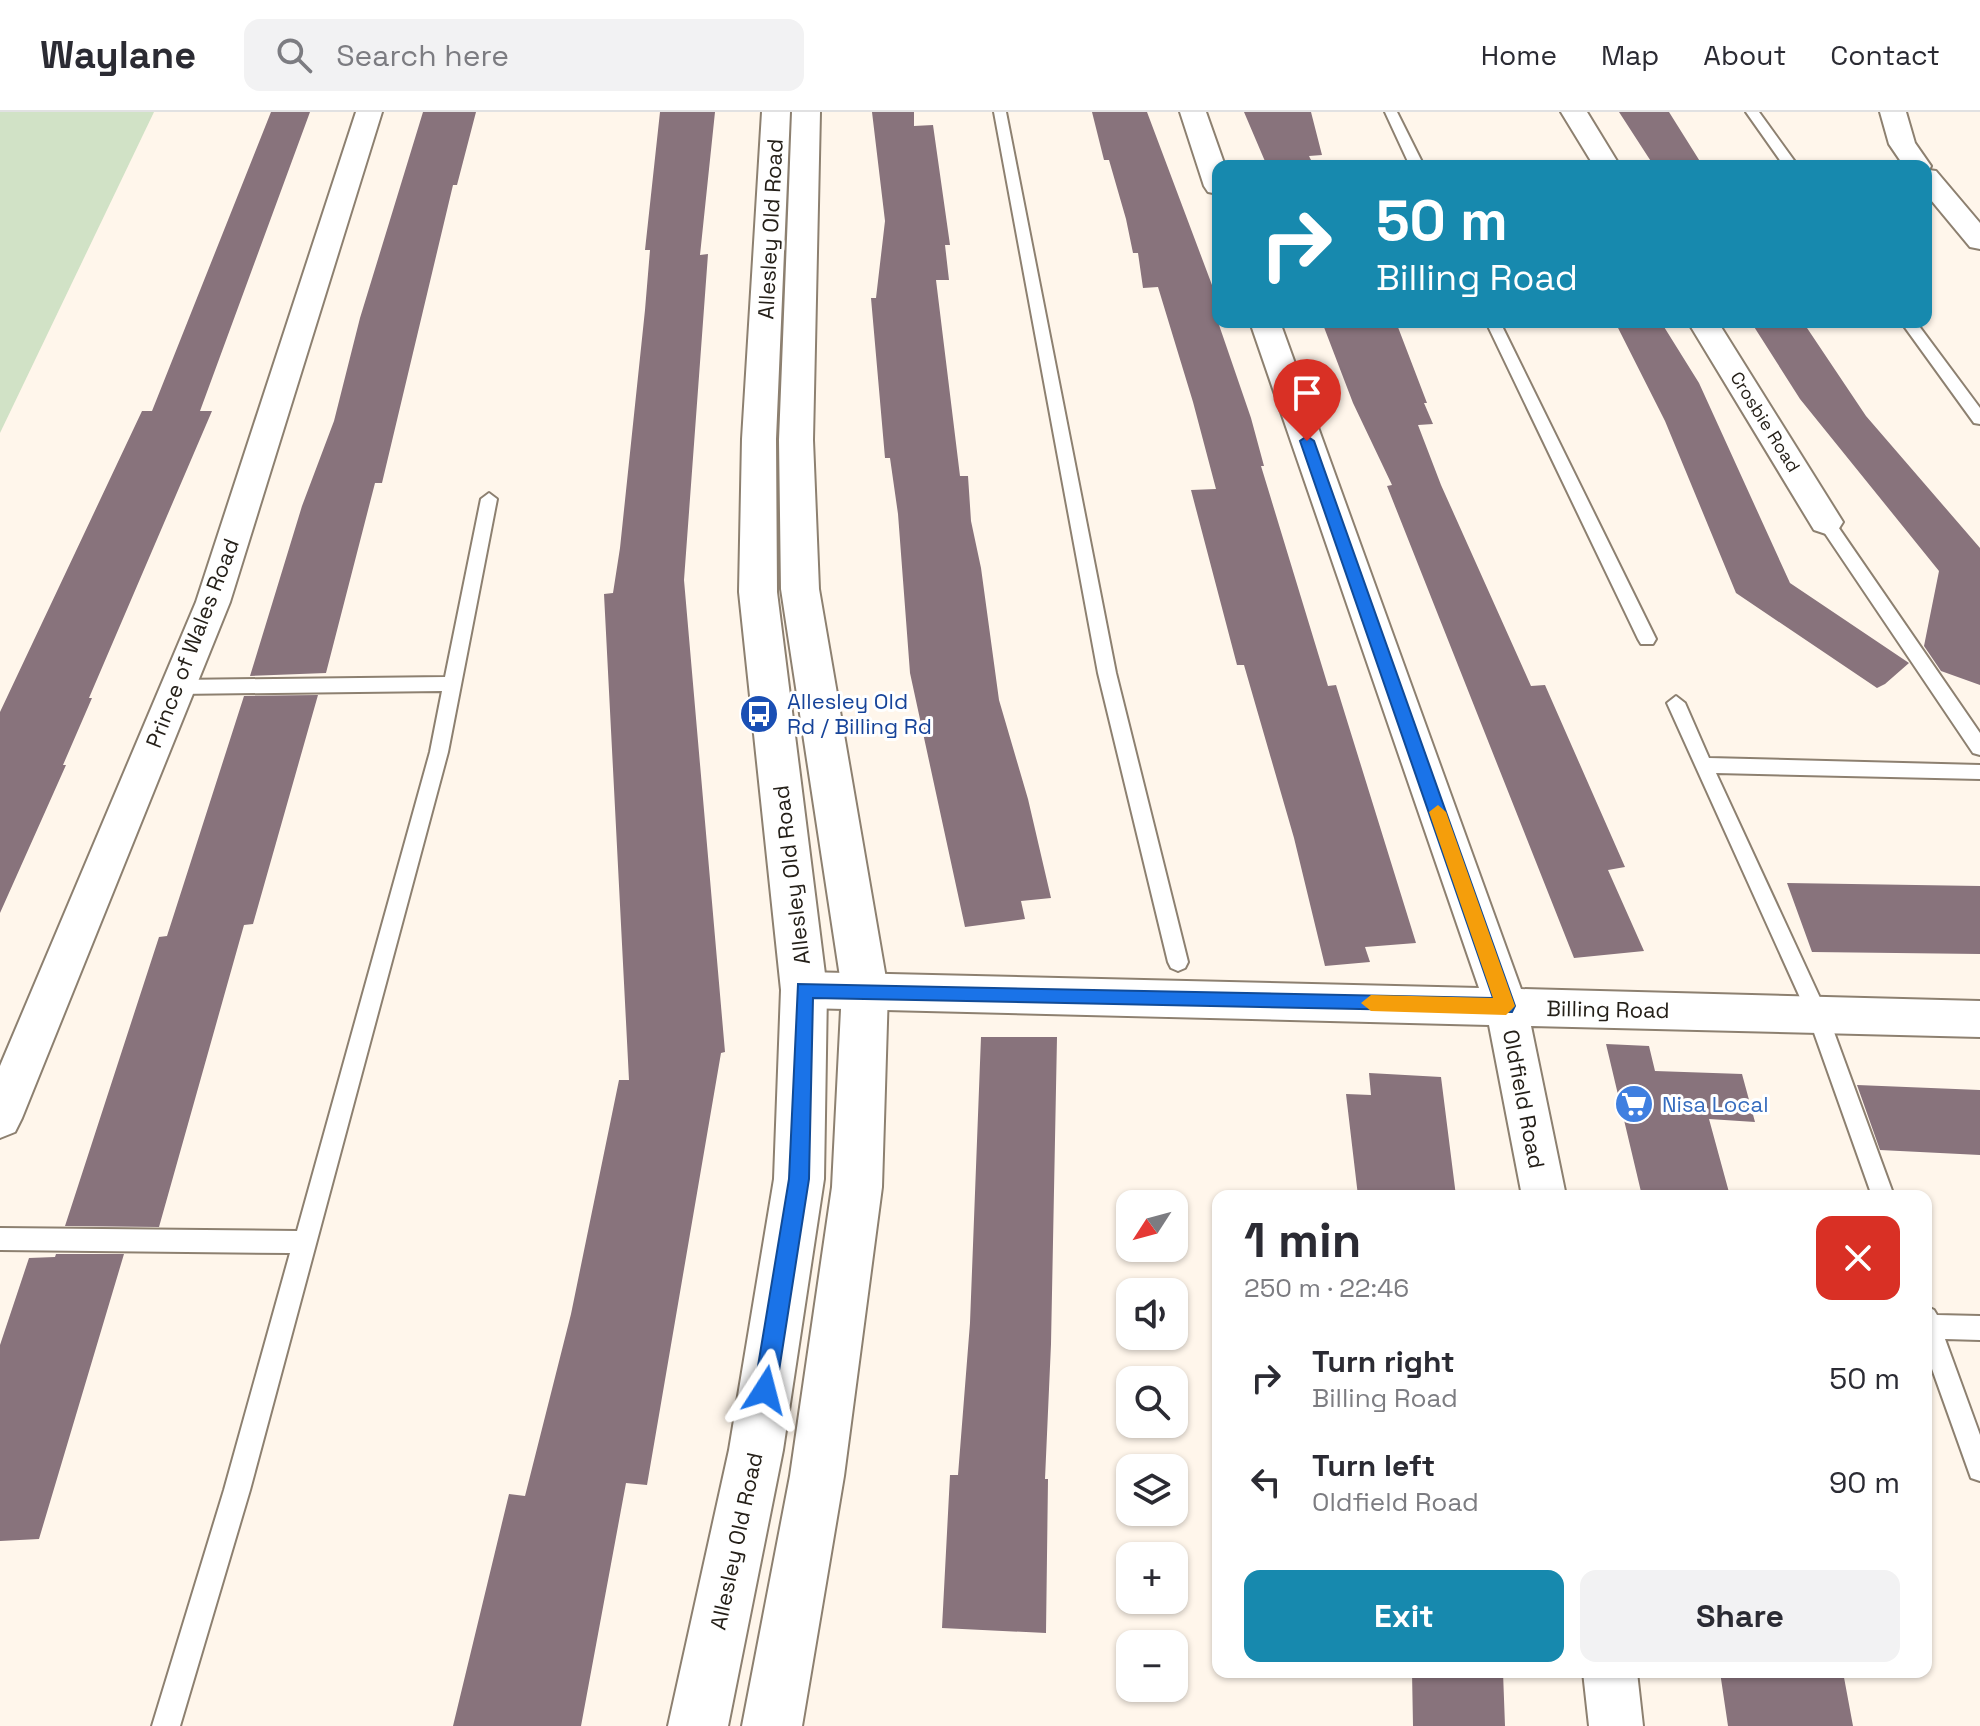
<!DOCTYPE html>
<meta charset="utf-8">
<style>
body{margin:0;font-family:"Space Grotesk",sans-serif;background:#f2f2f3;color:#2b2b33;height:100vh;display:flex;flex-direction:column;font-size:30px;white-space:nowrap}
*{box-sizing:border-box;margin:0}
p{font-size:26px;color:#7c7c81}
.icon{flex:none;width:44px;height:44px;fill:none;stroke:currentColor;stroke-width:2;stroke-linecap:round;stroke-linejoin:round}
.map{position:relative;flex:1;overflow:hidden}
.panel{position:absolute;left:1212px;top:1078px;width:720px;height:488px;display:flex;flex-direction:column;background:#fff;border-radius:16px;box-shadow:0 2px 6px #0004}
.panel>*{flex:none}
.top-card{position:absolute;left:1212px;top:48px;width:720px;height:168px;border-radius:16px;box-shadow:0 2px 6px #0004;background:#1789ae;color:#fff;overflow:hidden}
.needle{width:52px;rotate:234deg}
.fabs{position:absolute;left:1116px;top:1078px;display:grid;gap:16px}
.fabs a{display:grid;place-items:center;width:72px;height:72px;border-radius:16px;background:#fff;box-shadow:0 2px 6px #0004;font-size:40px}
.pin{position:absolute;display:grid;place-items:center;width:68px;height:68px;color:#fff;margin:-82px -34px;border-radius:50% 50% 50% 0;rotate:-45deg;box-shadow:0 0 8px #0007}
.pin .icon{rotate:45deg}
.me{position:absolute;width:88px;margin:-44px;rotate:9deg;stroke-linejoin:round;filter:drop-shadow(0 0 6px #0008)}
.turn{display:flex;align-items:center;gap:28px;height:168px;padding:0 32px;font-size:36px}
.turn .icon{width:104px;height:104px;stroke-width:2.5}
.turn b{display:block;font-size:56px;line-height:68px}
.round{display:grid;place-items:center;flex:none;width:84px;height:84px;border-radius:16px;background:#f2f2f3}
.summary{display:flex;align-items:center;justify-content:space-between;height:136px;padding:0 32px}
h1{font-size:48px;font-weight:700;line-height:60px}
.cta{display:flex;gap:16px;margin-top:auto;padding:16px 32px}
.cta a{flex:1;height:92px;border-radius:16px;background:#1789ae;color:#fff;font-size:32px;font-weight:700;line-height:92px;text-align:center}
.cta a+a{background:#f2f2f3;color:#2b2b33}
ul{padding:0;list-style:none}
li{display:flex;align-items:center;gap:24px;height:104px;padding:0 32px}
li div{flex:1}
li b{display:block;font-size:30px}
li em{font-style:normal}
header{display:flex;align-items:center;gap:48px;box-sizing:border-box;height:112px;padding:0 40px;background:#fff;border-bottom:2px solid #e1e1e2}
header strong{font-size:38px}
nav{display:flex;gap:44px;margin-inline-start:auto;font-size:28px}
.search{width:560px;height:72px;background:#f2f2f3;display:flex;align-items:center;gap:20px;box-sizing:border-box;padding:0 28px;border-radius:16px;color:#7c7c81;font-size:30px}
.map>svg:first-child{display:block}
.green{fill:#d1e2c6}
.building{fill:#88737c}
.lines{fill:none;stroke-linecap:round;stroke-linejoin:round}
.service-casing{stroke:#8d8070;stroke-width:4}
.minor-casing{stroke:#8d8070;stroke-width:4}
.secondary-casing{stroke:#8d8070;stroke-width:4}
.service{fill:#fff;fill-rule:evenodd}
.minor{fill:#fff;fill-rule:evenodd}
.secondary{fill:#fff;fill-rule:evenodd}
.route{fill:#1a73e8;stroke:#114b97;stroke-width:2}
.slow{fill:#f59e0b}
.labels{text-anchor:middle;stroke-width:6;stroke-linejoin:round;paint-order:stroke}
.far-street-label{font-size:18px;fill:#252019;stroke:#fff}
.street-label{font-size:22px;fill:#252019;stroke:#fff}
.transit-label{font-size:22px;fill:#164399;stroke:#fff;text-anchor:start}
.shop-label{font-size:22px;fill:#366cbe;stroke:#fff;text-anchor:start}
</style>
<header>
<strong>Waylane</strong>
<div class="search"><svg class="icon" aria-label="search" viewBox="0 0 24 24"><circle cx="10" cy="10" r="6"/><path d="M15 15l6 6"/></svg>Search here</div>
<nav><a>Home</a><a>Map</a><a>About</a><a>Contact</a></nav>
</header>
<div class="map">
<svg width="1980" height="1614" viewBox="0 0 1980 1614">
<rect width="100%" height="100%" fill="#fff6eb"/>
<path class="green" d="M0,0H154L0,321Z"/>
<path class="building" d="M271,0H310L200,299H212L89,586H92L63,653H66L0,801V600L142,299H152Z
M423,0H476L457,73H453L382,371H375L326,561L250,564L302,394L334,309L360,206Z
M660,0H715L700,143L708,142L684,468L725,940L721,941L647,1373L626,1371L581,1614H453L509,1382L525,1384L571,1202L619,968H629L604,482L613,481L620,436L645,198L650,138H645Z
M872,0H914V14L933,13L950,133H945L949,168H936L960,364H968L971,409L981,456L999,588L1028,687L1051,786L1021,789L1025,807L965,815L910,561L898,402L890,346H885L871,186H876L885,109Z
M1092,0H1147L1218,189V210L1251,306L1264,354H1261L1328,574L1336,573L1416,831L1365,835L1370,850L1325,854L1294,726L1244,553H1237L1191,378L1216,377L1193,290L1158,175L1143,176L1138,141H1133L1126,107L1109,48H1104Z
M1244,0H1311L1322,43L1309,44L1314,54H1267Z
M1619,0H1669L1701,51L1654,54Z
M1322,210H1396L1427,291H1424L1433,312L1418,313L1441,373L1531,574L1545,573L1625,755L1608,758L1644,839L1574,846L1387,374L1392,373L1353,291Z
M1615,210H1661L1699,271L1790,471L1909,551L1885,572L1877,576L1736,481L1665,309Z
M1751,210H1803L1866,304L1980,436V573L1941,559L1924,534L1939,459L1800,287Z
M318,583L253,812L244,813L159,1115L65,1114L159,825L167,824L244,584Z
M1787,771L1980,774V842L1812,840Z
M981,925H1057L1051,1232L1045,1367H1048L1046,1521L942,1516L950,1363H958L970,1211Z
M1606,932L1649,934L1655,959L1742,962L1755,1010L1709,1007L1730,1084H1642Z
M1369,961L1441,965L1456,1084H1358L1346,982L1371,983Z
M1857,973L1980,978V1043L1880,1038Z
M56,1142H124L39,1427L0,1429V1233L29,1146L55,1145Z
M1412,1560H1503L1505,1614H1413Z
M1720,1560H1843L1853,1614H1728Z"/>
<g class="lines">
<defs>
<path id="service" d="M994,0H1006L1116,561L1188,850L1185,856L1178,859L1171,856L1168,850L1098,561Z
M1385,0H1397L1424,54H1410Z
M1746,0H1759L1798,54H1784Z
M1486,210H1500L1656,527L1653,532H1641L1638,527Z
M1901,210H1916L1980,296V312L1974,311Z
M489,381L497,387L448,640L250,1378L180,1614H152L224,1378L290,1141L0,1138V1116L297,1119L430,640L442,579L177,582L168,575L177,568L445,565L481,387Z
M1826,404L1832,406L1980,621V643L1973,641L1820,414V406Z
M1676,584L1685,591L1709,646L1980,653V667L1716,661L1827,901L1894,1084H1872L1807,901L1667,591Z
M1926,1194L1934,1198L1937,1203L1980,1204V1228L1945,1227L1980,1323V1369L1971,1366L1926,1240Z"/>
<path id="minor" d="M356,0H382L230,490L22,1006L15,1020L0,1026V954L196,490Z
M1180,0H1206L1225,54H1218V82L1208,80L1204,74Z
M1561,0H1587L1620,54H1594Z
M1880,0H1906L1915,31L1931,54L1929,58L1936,59L1980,111V137L1970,135L1926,82V54H1904L1889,32Z
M1250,210H1280L1521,877L1980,889V925L1531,914L1566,1084H1522L1489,913L804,896L789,891L783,878L789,865L804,860L1479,876Z
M1688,210H1718L1843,410L1838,418L1826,422L1814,418Z
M1583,1560H1637L1643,1614H1589Z"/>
<path id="secondary" d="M762,0H790L776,327L777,480L827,878L824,1067L783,1338L728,1614H668L729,1338L774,1067L781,878L739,480L742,327Z
M792,0H820L813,328L819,477L888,878L882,1075L844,1364L802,1614H742L790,1364L832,1075L842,878L781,477L779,328Z"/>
</defs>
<use href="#service" class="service-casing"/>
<use href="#minor" class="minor-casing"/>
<use href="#secondary" class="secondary-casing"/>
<use href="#service" class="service"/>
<use href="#minor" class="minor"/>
<use href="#secondary" class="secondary"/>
</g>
<path class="route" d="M1307,324L1314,329L1515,894L1512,900L813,886L809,1067L776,1278L773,1285L765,1289L758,1285L754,1278L789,1067L798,872L1493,886L1300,329Z"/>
<path class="slow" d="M1438,693L1446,700L1515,894L1506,903L1371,899L1361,891L1371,883L1493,886L1429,700Z"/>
<defs>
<symbol id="bus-disc" viewBox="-11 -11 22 22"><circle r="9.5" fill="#1a4fb4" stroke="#fff"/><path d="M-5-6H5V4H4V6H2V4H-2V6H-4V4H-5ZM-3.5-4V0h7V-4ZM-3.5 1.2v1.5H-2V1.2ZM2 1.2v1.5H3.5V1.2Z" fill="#fff"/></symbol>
<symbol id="supermarket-disc" viewBox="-11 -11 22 22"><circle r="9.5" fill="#3f7fe0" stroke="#fff"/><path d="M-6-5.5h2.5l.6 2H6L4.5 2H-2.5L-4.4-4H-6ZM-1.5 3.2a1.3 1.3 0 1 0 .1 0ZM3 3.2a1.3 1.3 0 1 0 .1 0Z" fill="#fff"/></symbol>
</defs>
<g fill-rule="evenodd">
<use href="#bus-disc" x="737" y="580" width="44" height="44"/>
<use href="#supermarket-disc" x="1612" y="970" width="44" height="44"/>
</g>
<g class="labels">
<g class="far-street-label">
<text transform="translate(1765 310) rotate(58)" y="6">Crosbie Road</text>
</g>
<g class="street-label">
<text transform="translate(770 117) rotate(-87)" y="8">Allesley Old Road</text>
<text transform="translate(192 531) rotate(-69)" y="8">Prince of Wales Road</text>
<text transform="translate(791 763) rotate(-97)" y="8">Allesley Old Road</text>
<text transform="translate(1608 897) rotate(1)" y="8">Billing Road</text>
<text transform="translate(1524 987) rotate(79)" y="8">Oldfield Road</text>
<text transform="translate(736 1429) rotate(-78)" y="8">Allesley Old Road</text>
</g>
<g class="transit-label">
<text x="787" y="597">Allesley Old<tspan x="787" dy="25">Rd / Billing Rd</tspan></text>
</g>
<g class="shop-label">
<text x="1662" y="1000">Nisa Local</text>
</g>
</g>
</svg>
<div class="fabs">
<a><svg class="needle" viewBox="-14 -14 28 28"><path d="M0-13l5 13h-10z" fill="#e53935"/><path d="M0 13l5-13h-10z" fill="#7c7c81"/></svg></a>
<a><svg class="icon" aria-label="sound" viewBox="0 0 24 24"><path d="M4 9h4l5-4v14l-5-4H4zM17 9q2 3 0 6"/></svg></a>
<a><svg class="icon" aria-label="search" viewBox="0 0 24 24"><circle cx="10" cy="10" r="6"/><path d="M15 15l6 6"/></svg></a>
<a><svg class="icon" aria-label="layers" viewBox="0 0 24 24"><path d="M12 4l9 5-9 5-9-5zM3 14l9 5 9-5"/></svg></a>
<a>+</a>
<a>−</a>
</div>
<div class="pin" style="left:1307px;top:329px;background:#d93025"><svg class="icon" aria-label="arrive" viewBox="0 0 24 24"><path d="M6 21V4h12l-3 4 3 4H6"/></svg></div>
<svg class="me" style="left:765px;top:1278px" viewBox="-20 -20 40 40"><path d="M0-17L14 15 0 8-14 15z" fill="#1a73e8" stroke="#fff" stroke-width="4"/></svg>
<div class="top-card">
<div class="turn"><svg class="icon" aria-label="right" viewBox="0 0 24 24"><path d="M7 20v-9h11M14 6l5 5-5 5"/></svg><div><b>50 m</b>Billing Road</div></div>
</div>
<section class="panel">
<div class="summary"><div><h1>1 min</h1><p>250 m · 22:46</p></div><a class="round" style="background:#d93025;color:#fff"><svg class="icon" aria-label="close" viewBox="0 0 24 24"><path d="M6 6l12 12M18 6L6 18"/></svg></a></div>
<ul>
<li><svg class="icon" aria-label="right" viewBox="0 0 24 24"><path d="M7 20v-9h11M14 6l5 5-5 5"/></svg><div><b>Turn right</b><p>Billing Road</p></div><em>50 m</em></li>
<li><svg class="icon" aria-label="left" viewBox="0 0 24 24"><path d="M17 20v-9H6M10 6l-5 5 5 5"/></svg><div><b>Turn left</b><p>Oldfield Road</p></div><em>90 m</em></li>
</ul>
<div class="cta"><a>Exit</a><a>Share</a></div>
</section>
</div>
